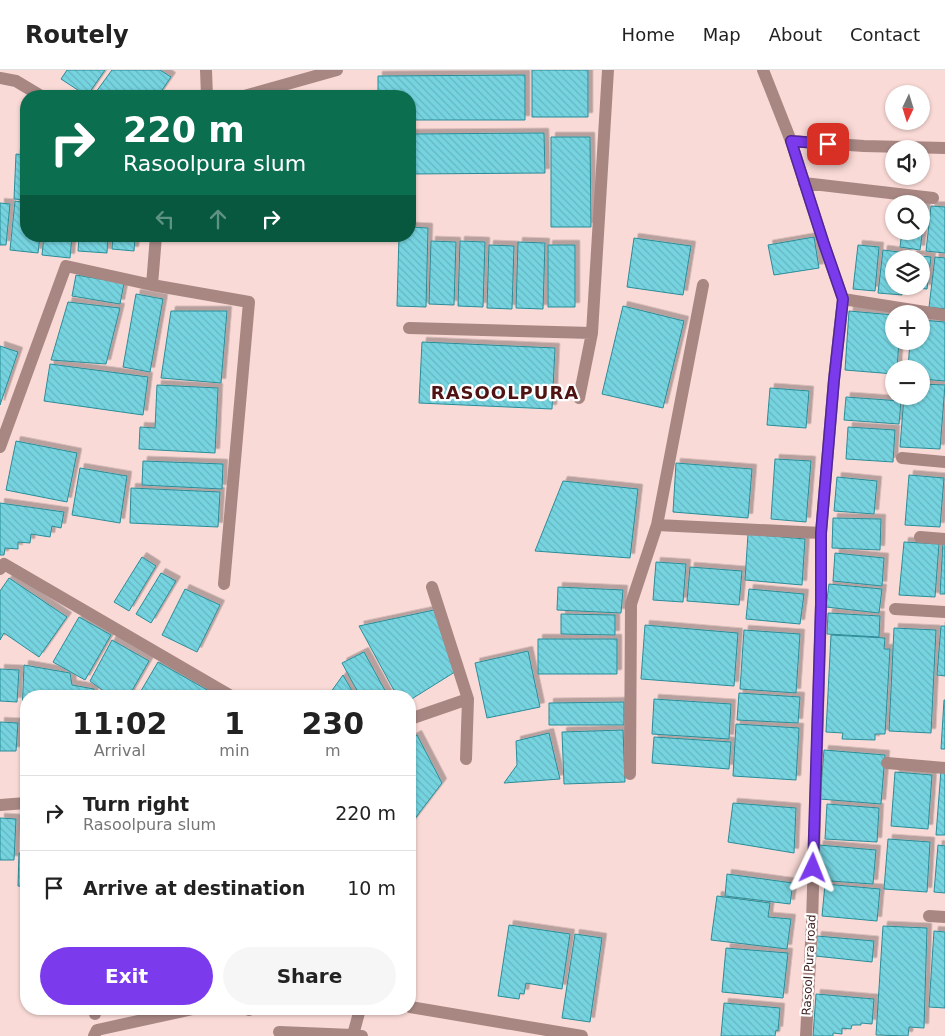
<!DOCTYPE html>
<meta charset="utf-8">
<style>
body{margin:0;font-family:"DejaVu Sans",sans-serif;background:#f6f6f6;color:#222;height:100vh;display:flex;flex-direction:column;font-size:19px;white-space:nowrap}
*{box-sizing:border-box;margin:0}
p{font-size:16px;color:#767676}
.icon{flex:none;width:28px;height:28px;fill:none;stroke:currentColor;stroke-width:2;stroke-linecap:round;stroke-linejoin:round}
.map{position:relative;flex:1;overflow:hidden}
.drawer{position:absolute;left:20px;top:620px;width:396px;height:325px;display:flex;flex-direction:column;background:#fff;border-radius:20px;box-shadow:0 1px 4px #0004}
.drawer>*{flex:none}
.banner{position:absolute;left:20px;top:20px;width:396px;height:152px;border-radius:20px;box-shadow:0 1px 4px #0004;background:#0b6e4f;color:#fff;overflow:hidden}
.needle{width:32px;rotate:184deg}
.buttons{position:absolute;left:885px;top:15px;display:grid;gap:10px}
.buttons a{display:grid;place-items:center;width:45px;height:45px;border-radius:50%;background:#fff;box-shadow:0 1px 4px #0004;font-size:25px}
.pin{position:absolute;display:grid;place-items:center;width:42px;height:42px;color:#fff;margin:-21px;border-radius:10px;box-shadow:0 2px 8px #0006}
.me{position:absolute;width:55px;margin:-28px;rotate:2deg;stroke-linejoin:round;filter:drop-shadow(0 0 4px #0008)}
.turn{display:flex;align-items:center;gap:18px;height:105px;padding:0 20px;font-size:22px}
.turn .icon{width:65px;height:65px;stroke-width:2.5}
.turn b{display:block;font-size:35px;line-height:42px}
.lanes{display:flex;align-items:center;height:48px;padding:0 20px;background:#0003;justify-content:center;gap:25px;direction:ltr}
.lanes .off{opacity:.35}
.eta{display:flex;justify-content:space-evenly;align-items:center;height:85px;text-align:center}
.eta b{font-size:30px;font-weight:700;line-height:35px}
.cta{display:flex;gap:10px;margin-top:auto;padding:10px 20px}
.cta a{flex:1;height:58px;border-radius:30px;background:#7c3aed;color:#fff;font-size:20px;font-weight:700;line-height:58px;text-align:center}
.cta a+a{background:#f6f6f6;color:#222}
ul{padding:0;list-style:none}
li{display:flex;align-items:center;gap:15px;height:75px;padding:0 20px;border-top:1px solid #e0e0e0}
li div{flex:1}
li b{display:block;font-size:19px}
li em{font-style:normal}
header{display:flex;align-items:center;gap:30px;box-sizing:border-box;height:70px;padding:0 25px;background:#fff;border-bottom:1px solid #e0e0e0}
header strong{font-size:24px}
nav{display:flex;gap:28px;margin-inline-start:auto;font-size:18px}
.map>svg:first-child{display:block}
.building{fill:url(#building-back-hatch);stroke:#2b8d98;filter:url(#shadow)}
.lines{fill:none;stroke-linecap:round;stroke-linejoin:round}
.minor{stroke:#a88783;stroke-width:12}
.route-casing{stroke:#51269a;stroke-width:12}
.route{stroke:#7c3aed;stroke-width:9}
.labels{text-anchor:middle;stroke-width:4.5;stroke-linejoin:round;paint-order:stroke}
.street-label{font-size:12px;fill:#3c1f1d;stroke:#fff}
.district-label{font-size:18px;font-weight:bold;letter-spacing:1px;fill:#4e1312;stroke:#fff}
</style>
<header>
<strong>Routely</strong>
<nav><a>Home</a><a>Map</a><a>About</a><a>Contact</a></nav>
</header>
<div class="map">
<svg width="945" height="966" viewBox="0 0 945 966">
<defs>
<pattern id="building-back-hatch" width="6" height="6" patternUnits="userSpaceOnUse" patternTransform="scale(1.25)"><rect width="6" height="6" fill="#75d4e0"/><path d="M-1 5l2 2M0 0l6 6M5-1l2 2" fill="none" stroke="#66b6c0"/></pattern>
<filter id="shadow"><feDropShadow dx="4.5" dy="-4.5" stdDeviation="0" flood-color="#0004"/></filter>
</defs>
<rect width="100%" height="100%" fill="#fadad6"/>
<path class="building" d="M67,0H105L87,26L61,9Z
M112,0H160L171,7L158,26H93Z
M532,0H588V47H532Z
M525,5V50H410V26H378V6Z
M544,63L545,103L410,104V64Z
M551,67H590L591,157H551Z
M16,84L26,85V130L14,129Z
M15,131L26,133V166H40L38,183L10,180Z
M0,133L10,134L6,175H0Z
M921,136H926L920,180L900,177L902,161H921Z
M931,136L945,137V183L926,181Z
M410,157L428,158L426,237L397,236L399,166H410Z
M44,166H72L70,188L42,185Z
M79,166H108L107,183L78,181Z
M113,166H135L134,181L112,179Z
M814,167L819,198L774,205L768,175Z
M634,168L691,176L683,225L627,217Z
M431,171L456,172L454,235L429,234Z
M460,171L485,172L483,237L458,236Z
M518,172L545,173L543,239L516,238Z
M489,175L514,176L512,239L487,238Z
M548,175H575V237H548Z
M858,175L879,177L875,221L853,219Z
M883,180L907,183V189H894V216H903L902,225L878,223Z
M912,185L931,187L927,219L908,217L921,216V189H912Z
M935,187L945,188V239L929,237Z
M76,205L124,213L120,234L72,226Z
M136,224L163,229L150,302L123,297Z
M68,232L120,238L106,294L51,290Z
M623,236L684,251L663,338L602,324Z
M171,241H227L221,313L161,308Z
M849,241L894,245V271H899L897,299H894V304L845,300Z
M921,250L945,252V311L921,309V299H908L910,271H921Z
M422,272L555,278L552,339L419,333Z
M0,276L18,282L0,335Z
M50,294L148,307L143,345L44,331Z
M921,314L945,315L940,379L900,377L904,326H921Z
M157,315L218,318L215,383L139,379L140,357L155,358Z
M770,318L809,321L806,358L767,355Z
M846,327L901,331L899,354L844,350Z
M848,357L895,360L893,392L846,389Z
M16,371L77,383L67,432L6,420Z
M775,389L811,391L806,452L771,449Z
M143,391L223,394L222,419L142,415Z
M676,393L752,399L748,448L673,442Z
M80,398L127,406L120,453L72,445Z
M909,405L944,408L940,457L905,455Z
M837,407L877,411L874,444L834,441Z
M563,411L638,419L630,488L535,481Z
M131,418L220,422L218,457L130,453Z
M0,433L64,442L61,458L52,456L50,467L31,464L30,473L18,472V479L5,478L4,485H0Z
M833,448L881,449L880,480L832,478Z
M748,464L805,469L802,515L745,510Z
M904,472L939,474L935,527L899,525Z
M943,472H945V524H940Z
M835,483L884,488L882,516L833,511Z
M142,487L156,496L129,541L114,532Z
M656,492L686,494L683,532L653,530Z
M690,497L742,501L739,535L687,531Z
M161,503L176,511L151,553L136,544Z
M9,508L67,547L39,587L4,563L0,570V521Z
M829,514L882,519L879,543L826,537Z
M558,517L623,520L621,543L557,540Z
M185,519L220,535L197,582L162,565Z
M749,519L804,524L800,554L746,549Z
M434,540L458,600L410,630V626H397L359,556Z
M828,543L880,546L879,567L827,564Z
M561,544L615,545V565L561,564Z
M79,547L111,565L85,610L53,592Z
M645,555L738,563L734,616L641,609Z
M941,556H945V606L937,605Z
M894,558L936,560L931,663L889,661Z
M744,560L800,564L796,623L740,619Z
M831,565L885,568L884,579H890L885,664H875V670L842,669L843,663L826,662Z
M538,569H617V604H538Z
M112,570L149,591L129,626H110L90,611Z
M528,581L540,637L487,648L475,593Z
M364,582L388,626H360L342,593Z
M158,592L218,626H138Z
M24,595L70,603L72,615L94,619L93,626H26V644H22Z
M0,599L19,600L17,632L0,631Z
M343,605L355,626H328Z
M739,623L800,627L798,653L737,650Z
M654,629L731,634L729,669L652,664Z
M944,630H945V679H941Z
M624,632V655H549V633Z
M0,652L18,653L16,681H0Z
M736,654L799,658L796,710L733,706Z
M623,660L625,712L564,714L562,662Z
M549,663L560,709L504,713L517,695L516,671Z
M417,665L442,713L410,755V669Z
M654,667L731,672L729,699L652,693Z
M824,680L885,685L881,734L820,729Z
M941,700H945V765H936Z
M895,702L932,705L928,759L891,756Z
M733,733L796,738L794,783L728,772Z
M827,734L879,738L877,772L825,769Z
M0,748L16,749L14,790H0Z
M888,769L930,772L927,822L884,819Z
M819,775L876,780L873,814L816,810Z
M938,775L945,776V823L934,822Z
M19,783H26V817L18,816Z
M727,804L793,813L790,834L725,826Z
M825,814L880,819L877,851L822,846Z
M717,826L770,833L768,847L791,849L787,879L711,870Z
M509,855L570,864L562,919L526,913L524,924L520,923L519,929L498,926Z
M883,856L927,858L924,958L909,957L908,966L876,965Z
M934,861L945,862V938L929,937Z
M575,864L602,868L590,952L562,948Z
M817,866L874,871L872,892L815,886Z
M726,878L788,883L783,928L722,922Z
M816,924L874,929L872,954L861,953V955H852L851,959L842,958V964L833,963V966H813Z
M724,933L780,938L778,961L776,960L775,966H721Z"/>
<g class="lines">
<path class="minor" d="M206,0L207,26
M763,0L791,71L824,174L843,229L834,309L821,463V535L812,854L806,966
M0,8L16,11L41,26
M244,26L337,0
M791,71L864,76L945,78
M804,113L933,128
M152,215L156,166
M843,229L945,245
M409,258L592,263
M579,328L592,263L608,0
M0,377L66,196L152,215L249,232L224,514
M902,388L945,392
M657,455L703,215
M920,467L945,469
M0,499L4,494L231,626
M895,539L945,542
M410,649L468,629L432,517
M466,689L468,629
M887,693L945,698
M630,704L631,534L657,455L821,463
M0,735L26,733
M929,846L945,847
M410,937L582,966
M249,940L250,939
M95,944V939
M279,962L353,965L362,966
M353,965L360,939
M94,966L97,960L193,939"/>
</g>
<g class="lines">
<defs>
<path id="route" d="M813,798L821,534V463L834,310L843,229L824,174L791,71L828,74"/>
</defs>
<use href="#route" class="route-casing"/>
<use href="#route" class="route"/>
</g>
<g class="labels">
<g class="street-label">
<text transform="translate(809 895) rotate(-87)" y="4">Rasool Pura road</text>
</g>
<g class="district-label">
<text x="505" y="329">RASOOLPURA</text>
</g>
</g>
</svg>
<div class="buttons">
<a><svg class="needle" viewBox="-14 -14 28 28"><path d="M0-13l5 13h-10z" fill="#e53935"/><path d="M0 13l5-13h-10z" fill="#767676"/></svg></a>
<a><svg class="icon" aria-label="sound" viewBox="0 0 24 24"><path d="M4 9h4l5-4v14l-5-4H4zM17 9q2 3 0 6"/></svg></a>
<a><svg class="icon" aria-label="search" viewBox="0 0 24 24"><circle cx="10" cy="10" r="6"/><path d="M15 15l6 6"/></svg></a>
<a><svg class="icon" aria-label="layers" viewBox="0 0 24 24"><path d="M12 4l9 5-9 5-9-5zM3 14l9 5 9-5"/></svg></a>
<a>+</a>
<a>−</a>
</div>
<div class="pin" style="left:828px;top:74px;background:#d93025"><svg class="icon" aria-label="arrive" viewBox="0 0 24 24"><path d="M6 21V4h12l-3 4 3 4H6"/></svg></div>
<svg class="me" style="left:813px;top:798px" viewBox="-20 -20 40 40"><path d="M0-17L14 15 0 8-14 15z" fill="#7c3aed" stroke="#fff" stroke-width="4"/></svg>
<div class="banner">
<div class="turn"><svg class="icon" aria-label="right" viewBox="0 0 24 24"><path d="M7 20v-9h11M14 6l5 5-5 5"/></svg><div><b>220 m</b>Rasoolpura slum</div></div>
<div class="lanes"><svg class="icon off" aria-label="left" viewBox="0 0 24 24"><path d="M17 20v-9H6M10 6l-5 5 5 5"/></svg><svg class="icon off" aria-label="ahead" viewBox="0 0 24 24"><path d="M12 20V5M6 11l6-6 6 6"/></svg><svg class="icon" aria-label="right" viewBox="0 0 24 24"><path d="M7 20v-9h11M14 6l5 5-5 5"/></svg></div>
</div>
<section class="drawer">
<div class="eta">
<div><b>11:02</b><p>Arrival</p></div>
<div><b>1</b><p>min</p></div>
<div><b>230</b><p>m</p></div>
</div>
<ul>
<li><svg class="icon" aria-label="right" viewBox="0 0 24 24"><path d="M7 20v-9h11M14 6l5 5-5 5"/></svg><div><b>Turn right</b><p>Rasoolpura slum</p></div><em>220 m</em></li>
<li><svg class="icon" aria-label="arrive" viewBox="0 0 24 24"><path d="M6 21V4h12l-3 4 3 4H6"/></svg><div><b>Arrive at destination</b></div><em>10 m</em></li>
</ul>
<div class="cta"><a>Exit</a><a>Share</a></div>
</section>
</div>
